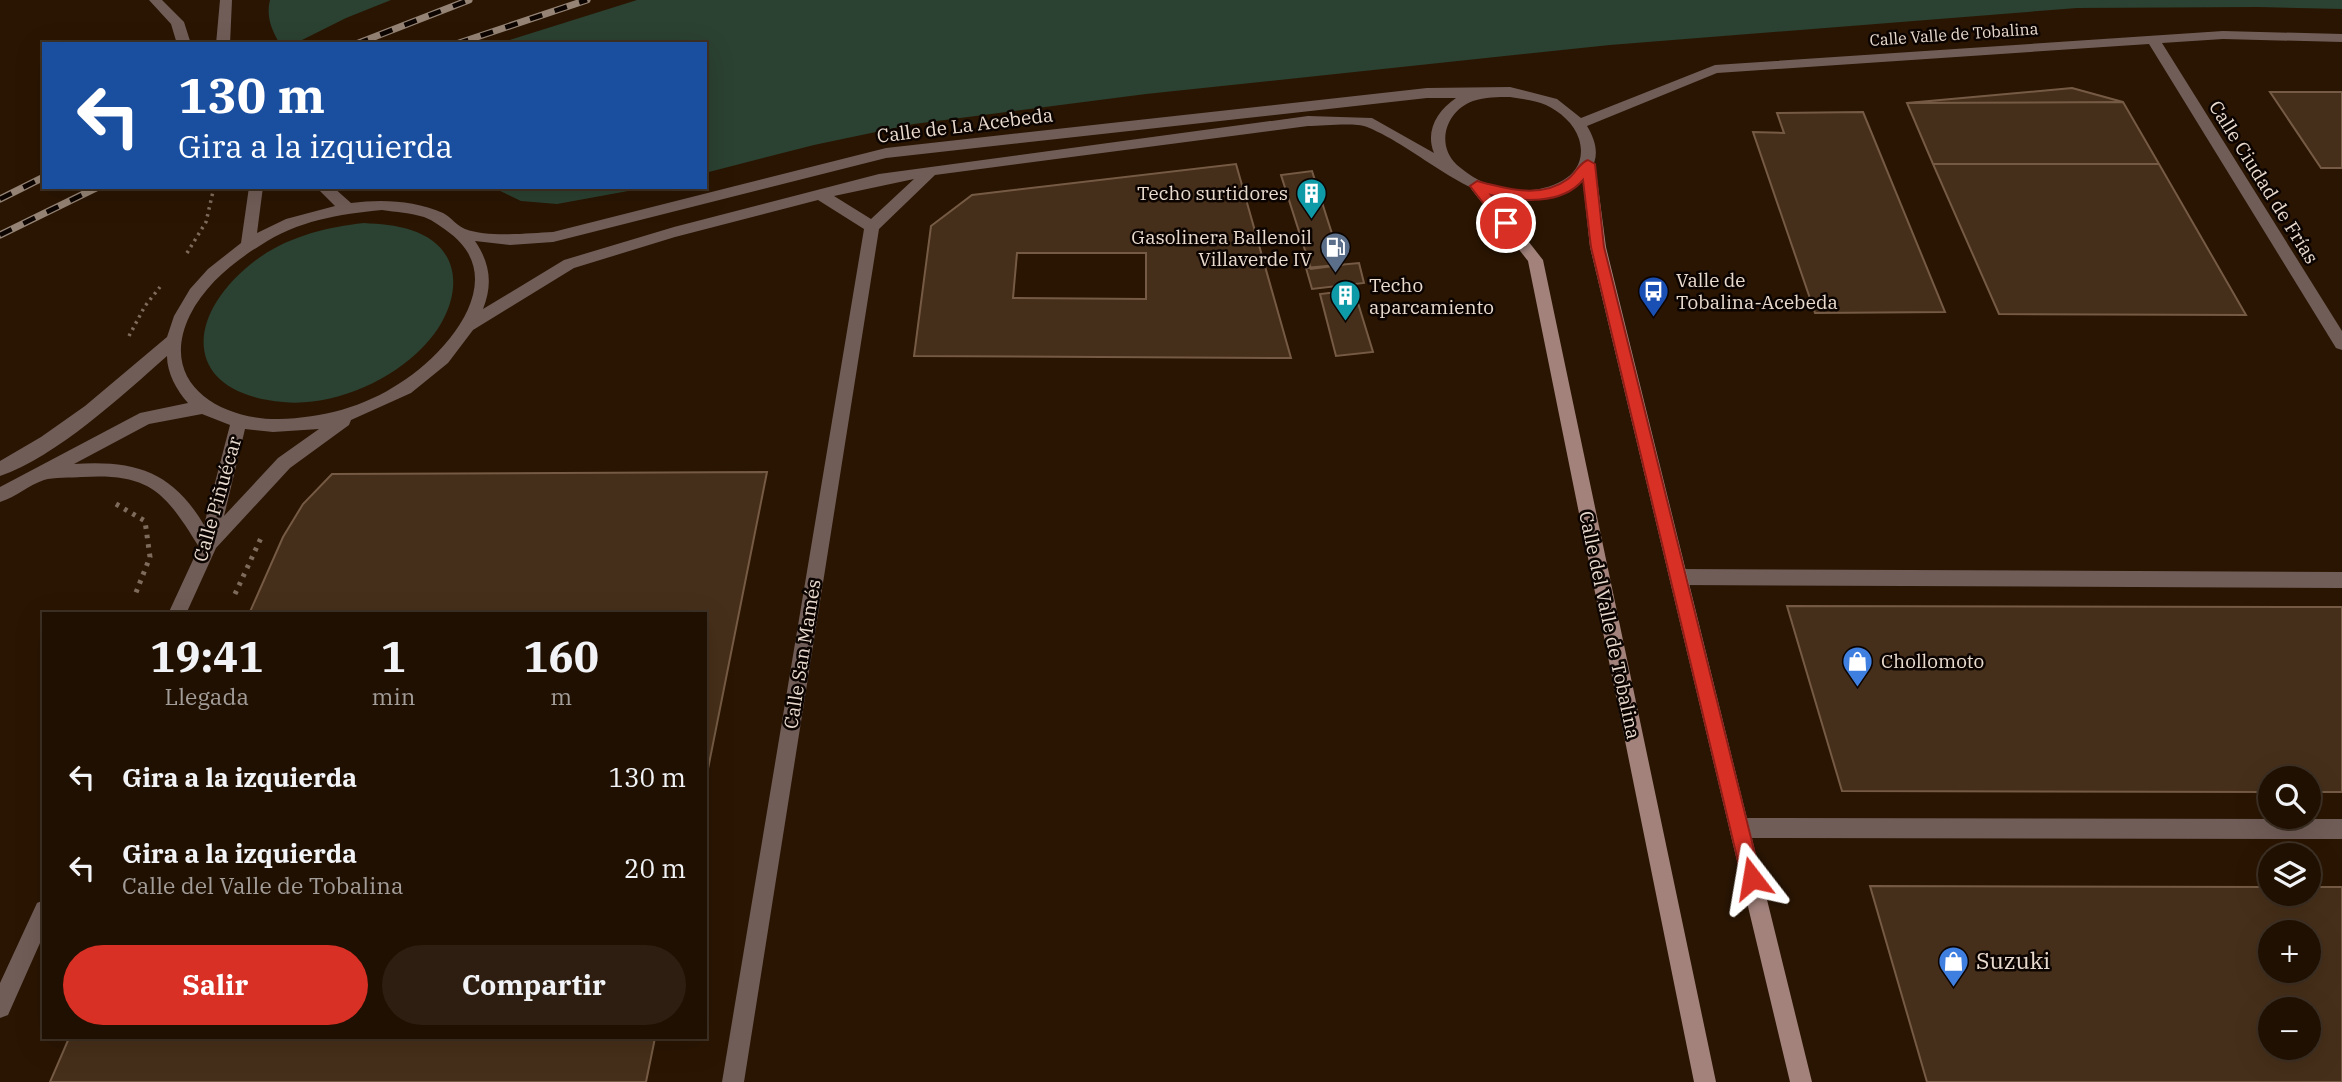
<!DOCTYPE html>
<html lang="es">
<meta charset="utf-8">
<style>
body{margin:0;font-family:"IBM Plex Serif",serif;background:#2d1e11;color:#f1f3f6;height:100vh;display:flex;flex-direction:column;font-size:26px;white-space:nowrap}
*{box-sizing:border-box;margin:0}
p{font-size:23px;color:#a29d99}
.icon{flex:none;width:38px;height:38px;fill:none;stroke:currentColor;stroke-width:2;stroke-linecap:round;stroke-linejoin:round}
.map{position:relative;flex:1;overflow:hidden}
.drawer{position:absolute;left:42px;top:612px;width:665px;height:427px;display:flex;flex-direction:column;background:#201002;border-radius:0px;box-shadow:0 7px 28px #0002,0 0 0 2px #3d3024}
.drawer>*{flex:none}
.guide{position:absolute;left:42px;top:42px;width:665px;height:147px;border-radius:0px;box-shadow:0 7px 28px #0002,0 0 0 2px #3d3024;background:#1a4fa0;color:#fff;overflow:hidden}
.buttons{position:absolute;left:2258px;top:766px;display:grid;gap:14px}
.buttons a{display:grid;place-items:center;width:63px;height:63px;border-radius:50%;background:#201002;box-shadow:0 7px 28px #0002,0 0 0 2px #3d3024;font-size:35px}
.pin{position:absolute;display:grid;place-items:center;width:60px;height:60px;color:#fff;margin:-30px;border:4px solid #fff;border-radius:50%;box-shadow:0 2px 7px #0007}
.me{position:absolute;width:77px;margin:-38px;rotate:346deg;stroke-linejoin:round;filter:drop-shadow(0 0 5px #0008)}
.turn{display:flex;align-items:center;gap:24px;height:147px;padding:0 21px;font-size:32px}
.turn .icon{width:91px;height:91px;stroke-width:2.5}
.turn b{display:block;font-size:49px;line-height:60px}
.eta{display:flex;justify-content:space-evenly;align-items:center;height:119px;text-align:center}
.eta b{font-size:42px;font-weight:800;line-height:49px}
.action{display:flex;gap:14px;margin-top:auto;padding:14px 21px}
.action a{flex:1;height:80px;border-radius:42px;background:#d93025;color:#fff;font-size:28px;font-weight:800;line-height:80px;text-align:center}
.action a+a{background:#2d1e11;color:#f1f3f6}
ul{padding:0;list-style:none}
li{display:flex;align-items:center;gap:21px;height:91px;padding:0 21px}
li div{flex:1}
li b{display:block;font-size:26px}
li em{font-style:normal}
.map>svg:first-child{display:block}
.green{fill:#2b4131}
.building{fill:#462f1a;stroke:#755b45;stroke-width:2;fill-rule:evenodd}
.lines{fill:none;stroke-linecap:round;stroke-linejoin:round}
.path-far1{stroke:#7e6b5b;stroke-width:3.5;stroke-dasharray:2.5 4.5;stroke-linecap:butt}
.path{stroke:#7e6b5b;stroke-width:5;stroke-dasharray:3.5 6;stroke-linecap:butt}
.lane{fill:#715d58;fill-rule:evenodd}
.street{fill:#715d58;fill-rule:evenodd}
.secondary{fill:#a2827b;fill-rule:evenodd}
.rail-casing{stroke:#958475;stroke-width:7}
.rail{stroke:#0c0401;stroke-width:4.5;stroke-dasharray:13;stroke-linecap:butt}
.route{fill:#d93025;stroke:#8d1f18;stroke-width:2}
.labels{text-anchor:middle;stroke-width:5;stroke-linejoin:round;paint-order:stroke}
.far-street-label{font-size:16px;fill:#eadbcf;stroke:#0c0401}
.street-label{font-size:19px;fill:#eadbcf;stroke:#0c0401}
.poi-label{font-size:19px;fill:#eadbcf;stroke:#0c0401;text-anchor:start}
.near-poi-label{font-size:23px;fill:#eadbcf;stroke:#0c0401;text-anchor:start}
</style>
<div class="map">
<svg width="2342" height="1082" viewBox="0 0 2342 1082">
<rect width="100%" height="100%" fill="#2a1502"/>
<path class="green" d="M270,0H391L346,18L294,44H280C271,29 266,16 270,0Z
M637,0H2342V9L2258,7L2077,8L1610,45L1146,94L914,124L814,145L705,173V44H497Z
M492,187H650L557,204L521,201Z
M364,223C380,224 396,225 411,230C472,250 459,312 422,348C389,382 331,407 283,402C180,393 184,314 256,260C287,237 326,227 364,223Z"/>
<path class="building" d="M2072,88L2123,102L1907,103Z
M2270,92H2342V168H2321Z
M2123,102L2159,164H1933L1907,103Z
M1863,112L1945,312L1815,313L1753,132L1784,133L1777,113Z
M1236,164L1291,358L914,356L931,226L972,195ZM1017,253H1146V299L1013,298Z
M1933,164H2159L2246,315L1999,314Z
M1312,171L1342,265L1311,269L1281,175Z
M1359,263L1364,283L1312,289L1306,268Z
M1354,290L1373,352L1336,356L1320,294Z
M767,472L705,784V614H249L283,537L303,504L332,474Z
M1787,606L2342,607V792H2308V779H2270V792L1842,791Z
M1870,886L2270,887V894H2308V887H2342V1082H1927ZM2270,933H2308V971H2270ZM2270,1010H2308V1048H2270Z
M69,1038H655L646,1082H50Z"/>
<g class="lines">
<path class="path-far1" d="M187,253L206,222L214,187
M129,336L145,306L160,287"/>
<path class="path" d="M116,504L145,521L150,557L135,595
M235,594L261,538"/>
<path class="lane" d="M1678,569L2342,572V588L1678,585L1672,582L1669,577L1672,572Z
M1739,818L2342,819V839L1739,838L1732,835L1729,828L1732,821Z"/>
<path class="street" d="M149,0H162L184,22L191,44H177L171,24Z
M220,0H232L230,44H216Z
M2223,31L2342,34V42L2223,39L2162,43L2342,331V350L2336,348L2149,44L1717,73L1587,126C1596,141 1600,156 1590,171C1581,186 1567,193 1551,197C1479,217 1428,152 1367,127C1354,122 1323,126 1308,126L935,175L879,229L744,1082H722L864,229L818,200L675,237L574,268L473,330L448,363L411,393L351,420L349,425L290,468L216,548L186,614H168L199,547C165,492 150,473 82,477C71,478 53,477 44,480C29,485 16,497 0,502V487L140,413L188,403C177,391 167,373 167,356C123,395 56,457 0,476V461L41,437L85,406L167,337L174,316L190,289L208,269L241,243L249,187H263L257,233L286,219L335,206L316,187H333L351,203C381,199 414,200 443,213C451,217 457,226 465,229C490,238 527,233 553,232L886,148L1427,88L1510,87L1557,99L1581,118L1715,65ZM1510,97C1522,99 1535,100 1546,105C1560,112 1574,123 1579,139C1592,182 1537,196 1504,189C1486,186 1470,176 1457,165C1435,144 1446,111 1473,101C1485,97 1498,97 1510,97ZM1427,98H1456C1437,111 1425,131 1434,153L1372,118L1308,116L879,174L674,227L564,260L483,309C493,284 490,263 475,241L510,245L553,242L886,158ZM914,179L871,219L834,196ZM382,210C396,212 411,213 424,217C434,221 442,227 451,234C511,281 445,355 400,383C364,407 322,418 279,419C220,420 157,383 190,315C205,285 233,262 261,245C297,221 339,214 382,210ZM202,414L230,425L204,525C172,471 135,460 74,464L149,424ZM245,429L273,432L319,429L278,458L224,516Z
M44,900V934L8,1015L0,1018V983L37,903Z"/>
<path class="secondary" d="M1588,159L1595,164L1606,247L1812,1082H1790L1590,247L1581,164Z
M1477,181L1482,182L1543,260L1716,1082H1694L1528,261L1472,190L1470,186Z"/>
<defs>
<path id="rail" d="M356,44L469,0
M456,44L587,0
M0,199L44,177
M0,235L98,187"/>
</defs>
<use href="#rail" class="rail-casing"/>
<use href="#rail" class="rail"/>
</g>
<path class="route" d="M1588,160L1595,164L1604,247L1761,878L1758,885L1752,888L1745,885L1742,878L1591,247L1583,180C1562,205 1520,202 1491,195L1513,223L1506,228L1501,226L1470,186L1477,181C1507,189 1541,199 1568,179C1576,173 1579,163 1588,160Z"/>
<defs>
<symbol id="building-pin" viewBox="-11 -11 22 30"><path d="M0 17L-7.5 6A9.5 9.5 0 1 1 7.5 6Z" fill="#0f9aa8" stroke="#0c0401"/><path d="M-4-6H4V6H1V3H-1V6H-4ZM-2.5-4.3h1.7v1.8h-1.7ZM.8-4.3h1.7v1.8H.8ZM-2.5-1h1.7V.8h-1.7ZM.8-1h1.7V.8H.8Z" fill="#fff"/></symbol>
<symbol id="fuel-pin" viewBox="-11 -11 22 30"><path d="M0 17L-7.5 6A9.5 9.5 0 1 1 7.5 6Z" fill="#5c6f8a" stroke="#0c0401"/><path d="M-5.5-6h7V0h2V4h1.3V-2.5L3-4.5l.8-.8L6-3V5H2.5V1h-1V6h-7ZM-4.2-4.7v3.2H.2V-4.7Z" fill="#fff"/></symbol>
<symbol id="bus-pin" viewBox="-11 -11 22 30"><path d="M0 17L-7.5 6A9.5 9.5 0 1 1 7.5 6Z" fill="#1a4fb4" stroke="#0c0401"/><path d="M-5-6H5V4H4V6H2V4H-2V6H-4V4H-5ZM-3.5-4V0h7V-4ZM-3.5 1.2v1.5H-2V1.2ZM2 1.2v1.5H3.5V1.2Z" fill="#fff"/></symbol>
<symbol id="shop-pin" viewBox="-11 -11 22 30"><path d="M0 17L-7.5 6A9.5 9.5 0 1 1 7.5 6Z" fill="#3f7fe0" stroke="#0c0401"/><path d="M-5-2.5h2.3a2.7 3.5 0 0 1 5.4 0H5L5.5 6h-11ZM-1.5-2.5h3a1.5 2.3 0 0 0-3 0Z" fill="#fff"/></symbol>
</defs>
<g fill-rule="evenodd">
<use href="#building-pin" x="1294" y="176" width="35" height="47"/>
<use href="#fuel-pin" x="1318" y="230" width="35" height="47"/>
<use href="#bus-pin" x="1636" y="274" width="35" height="47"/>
<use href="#building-pin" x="1328" y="278" width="35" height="47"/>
<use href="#shop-pin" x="1840" y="644" width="35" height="47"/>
<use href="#shop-pin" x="1936" y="944" width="35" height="47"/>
</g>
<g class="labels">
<g class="far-street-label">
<text transform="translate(1954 34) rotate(-4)" y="6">Calle Valle de Tobalina</text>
</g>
<g class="street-label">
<text transform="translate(965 125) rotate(-7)" y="7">Calle de La Acebeda</text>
<text transform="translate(2264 182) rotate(58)" y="7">Calle Ciudad de Frías</text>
<text transform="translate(217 499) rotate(-74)" y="7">Calle Piñuécar</text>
<text transform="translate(1610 625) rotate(78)" y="7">Calle del Valle de Tobalina</text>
<text transform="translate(802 654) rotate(-81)" y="7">Calle San Mamés</text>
</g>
<g class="poi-label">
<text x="1288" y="200" text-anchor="end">Techo surtidores</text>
<text x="1312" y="244" text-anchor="end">Gasolinera Ballenoil<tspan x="1312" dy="22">Villaverde IV</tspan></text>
<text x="1676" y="287">Valle de<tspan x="1676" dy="22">Tobalina-Acebeda</tspan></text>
<text x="1369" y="292">Techo<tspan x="1369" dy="22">aparcamiento</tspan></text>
<text x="1881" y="668">Chollomoto</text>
</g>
<g class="near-poi-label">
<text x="1976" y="969">Suzuki</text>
</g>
</g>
</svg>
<div class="buttons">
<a><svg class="icon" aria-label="search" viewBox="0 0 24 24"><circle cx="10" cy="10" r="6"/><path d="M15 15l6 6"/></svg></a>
<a><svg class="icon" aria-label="layers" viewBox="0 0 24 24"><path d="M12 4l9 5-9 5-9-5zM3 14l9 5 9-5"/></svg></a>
<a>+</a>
<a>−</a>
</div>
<div class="pin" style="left:1506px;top:223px;background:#d93025"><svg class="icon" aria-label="arrive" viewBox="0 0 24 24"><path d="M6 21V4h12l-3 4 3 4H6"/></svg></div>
<svg class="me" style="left:1752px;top:878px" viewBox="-20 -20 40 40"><path d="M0-17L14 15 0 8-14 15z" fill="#d93025" stroke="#fff" stroke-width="4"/></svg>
<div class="guide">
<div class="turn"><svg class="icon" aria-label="left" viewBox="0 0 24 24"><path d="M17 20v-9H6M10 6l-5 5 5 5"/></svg><div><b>130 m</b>Gira a la izquierda</div></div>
</div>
<section class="drawer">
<div class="eta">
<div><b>19:41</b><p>Llegada</p></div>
<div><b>1</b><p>min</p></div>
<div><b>160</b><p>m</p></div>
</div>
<ul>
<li><svg class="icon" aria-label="left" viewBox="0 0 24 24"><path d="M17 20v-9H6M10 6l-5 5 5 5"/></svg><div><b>Gira a la izquierda</b></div><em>130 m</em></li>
<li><svg class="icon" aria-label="left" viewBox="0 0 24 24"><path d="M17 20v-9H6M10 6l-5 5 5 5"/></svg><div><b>Gira a la izquierda</b><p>Calle del Valle de Tobalina</p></div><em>20 m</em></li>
</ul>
<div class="action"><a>Salir</a><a>Compartir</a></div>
</section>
</div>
